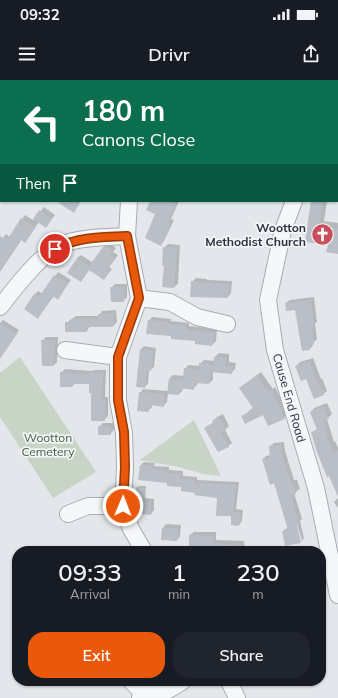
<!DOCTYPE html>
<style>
body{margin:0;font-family:Mulish,sans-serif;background:#20242c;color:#f1f3f6;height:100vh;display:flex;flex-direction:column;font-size:15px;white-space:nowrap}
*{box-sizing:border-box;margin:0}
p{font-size:13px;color:#9ea1a6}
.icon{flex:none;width:22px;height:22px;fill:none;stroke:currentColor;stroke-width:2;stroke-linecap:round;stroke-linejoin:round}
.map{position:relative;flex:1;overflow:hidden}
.details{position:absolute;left:12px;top:466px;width:314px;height:140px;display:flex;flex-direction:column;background:#171b24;border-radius:16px;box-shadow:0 1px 3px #0004}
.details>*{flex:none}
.top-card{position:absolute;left:0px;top:0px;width:338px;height:122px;box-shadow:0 1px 3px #0004;background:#0b6e4f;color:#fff;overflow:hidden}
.pin{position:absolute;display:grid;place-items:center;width:34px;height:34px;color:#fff;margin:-17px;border:2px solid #fff;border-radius:50%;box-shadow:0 1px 4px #0007}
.me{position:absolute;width:44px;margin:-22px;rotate:1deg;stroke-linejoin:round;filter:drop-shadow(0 0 3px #0008)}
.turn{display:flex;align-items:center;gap:14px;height:84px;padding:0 16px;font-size:18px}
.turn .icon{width:52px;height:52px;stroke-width:2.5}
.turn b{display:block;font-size:28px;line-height:34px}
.then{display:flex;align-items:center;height:38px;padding:0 16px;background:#0003;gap:8px;font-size:15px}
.eta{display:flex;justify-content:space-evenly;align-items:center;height:68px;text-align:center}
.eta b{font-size:24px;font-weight:600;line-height:28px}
.button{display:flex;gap:8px;margin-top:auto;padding:8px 16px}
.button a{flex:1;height:46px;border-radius:16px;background:#ea580c;color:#fff;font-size:16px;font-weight:600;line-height:46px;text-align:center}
.button a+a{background:#20242c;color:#f1f3f6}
.status{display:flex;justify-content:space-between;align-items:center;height:28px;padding:0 20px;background:#171b24;direction:ltr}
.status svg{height:11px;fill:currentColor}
header{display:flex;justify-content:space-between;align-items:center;height:52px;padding:0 16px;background:#171b24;font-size:18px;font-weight:600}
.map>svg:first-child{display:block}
.green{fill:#c8d4c5}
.shadow{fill:#0003;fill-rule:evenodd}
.building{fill:#babfc7}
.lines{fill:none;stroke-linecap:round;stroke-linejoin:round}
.minor-casing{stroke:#a8adb4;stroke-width:18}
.minor{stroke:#f6f7f9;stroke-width:16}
.route-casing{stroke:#983908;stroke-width:10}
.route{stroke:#ea580c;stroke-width:7}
.labels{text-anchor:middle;stroke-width:3.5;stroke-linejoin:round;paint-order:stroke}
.poi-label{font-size:12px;font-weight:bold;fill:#2b3342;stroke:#f3f5f8;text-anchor:end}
.street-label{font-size:12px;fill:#2b3342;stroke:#f3f5f8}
.park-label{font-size:12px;fill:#3f5d39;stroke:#f3f5f8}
</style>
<div class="status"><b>09:32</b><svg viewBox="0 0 49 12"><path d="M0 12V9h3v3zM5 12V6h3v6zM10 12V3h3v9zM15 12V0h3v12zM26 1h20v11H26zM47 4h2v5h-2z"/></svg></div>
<header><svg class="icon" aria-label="menu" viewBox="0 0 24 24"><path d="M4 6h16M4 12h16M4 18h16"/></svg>Drivr<svg class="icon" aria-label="share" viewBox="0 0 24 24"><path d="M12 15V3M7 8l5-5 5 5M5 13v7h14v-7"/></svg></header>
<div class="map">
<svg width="338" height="618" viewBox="0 0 338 618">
<rect width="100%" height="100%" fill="#e3e6ea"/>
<path class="green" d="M20,277L96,392L53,418L0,337V293Z
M194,340L221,396L203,394L179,387L140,380Z"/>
<path class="shadow" d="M230,0H253L229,1Z
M151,121H179L171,139L174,140L164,161L160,165L157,134Z
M312,121H327L324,141L338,143V173L329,164L306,161Z
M44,127L55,135L46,147L39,142L25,162L22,159L0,192V162L6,154L10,157L25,135L33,140Z
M107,163H110L116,168L113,172L118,175L109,187L112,189L107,195L90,189L81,201L77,178L81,175L92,182Z
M168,164L180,165L178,204L174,207L165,185L164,168Z
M58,192L71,200L58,218L54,216L38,237L34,215L38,211L43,214Z
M196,198L207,199V200L232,201L231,213L228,217L192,202Z
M115,204H127V217L123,221L111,208Z
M314,217L317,242L315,243L317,259L313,263V265L310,269L296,229L286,223L290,220Z
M116,230L117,242L113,246H90L87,251L66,243L76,236H99L102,231Z
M152,237L171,239V241L189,243V246L217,249L216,261L212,265L196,260L149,241Z
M3,240L19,250L0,278V243Z
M46,257H58L57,282L54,285L42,261Z
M144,266L156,268L154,287L149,290L148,304L144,307L140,270Z
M219,273L229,274V282L236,283L235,289L231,293L213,291V300L209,303L197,302V305L193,309L183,308L182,311L179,314L168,313L167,322L163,326L152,324V327L148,331L140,313L143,309L168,311L169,299L173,295L184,296L185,289L188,285L200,286V284L204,280L215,281V277Z
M313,278L321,299L322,298L327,311L323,314L296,286L300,282Z
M65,289L92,291L94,290H106L105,317H108V336L104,340L92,312L90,303H76L72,306L61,293Z
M261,292L273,309L275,307L288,334L284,338L268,345L263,334L242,337L254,327L240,308Z
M327,323L332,334L327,339L334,362L335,361L338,368V413L312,353L318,348L311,332L314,328Z
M223,334L229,346L225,350L232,363L228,366L205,348L214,342L213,341L217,337Z
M103,343H114V350L110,354L99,347Z
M284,362L285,371L294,400H297L300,409L294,413L302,439L300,441L304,458L301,462L283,451L289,447L275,402L263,379L266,376L271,375L270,366L274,363ZM295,439H296L302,461H300Z
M144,382L155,383L154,386L169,387V390L183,391V396L197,397V400L239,402L236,429L243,430L242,441L239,445L218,417L196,412L169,402L141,385Z
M139,406H146L145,418L154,419V430L151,434L140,422L143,420L137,408Z
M338,418V428L334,422Z
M166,444L181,445L180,456L177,460L163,448Z
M194,452H216V460L244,461L245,471H207L208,467L190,455Z"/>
<path class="building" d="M56,121H81L74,133Z
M150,121H169L176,124L168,143L171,144L161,166L145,158L155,134L146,130Z
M311,121H323L319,146L338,149V174L326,172L328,165L305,162Z
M39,130L52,139L46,148L33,139Z
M21,138L35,148L25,163L21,160L0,191V156L7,160Z
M106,166L113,172L110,176L115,179L106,191L109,193L104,200L89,190L81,202L67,193L77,178L89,186L103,167Z
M163,167L177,168L174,208L162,207L164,186H162Z
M54,195L68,204L58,220L53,216L38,239L24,229L34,214L39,217Z
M191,201L204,202V203L229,204L228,218L190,217Z
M110,207H124V222H111Z
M311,220L314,246L312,247L314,264L309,265L310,270L302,271L295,230L286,231L285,223Z
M113,233V247H87V252H65V242H71V239H98V234Z
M148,240L168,242V244L186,246V250L214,253L212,266L195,264V261L171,259V256L146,254Z
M0,243L17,254L0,279Z
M41,260H55L54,286H42Z
M140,269L153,271L151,291L147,290L145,308L136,307Z
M214,277L226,278L225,286L233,287L232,294L210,292L209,304L194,303V310L180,308L179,315L167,314L169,299L183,300L184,288L199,290V283L214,285Z
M309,281L317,302L318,301L324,315L314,319L306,299L301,301L295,286Z
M60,292L89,295V293H103L102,320H105V341H91V313H89V304H73L72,307H60Z
M257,295L269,312L272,310L285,339L268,346L263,335L245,344L241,336L250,332L249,330L253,328L239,308Z
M139,312L165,314L164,327L149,325V332L137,331Z
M323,326L329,339L323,341L330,365L331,364L334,372L338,370V417L329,396L327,397L317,372L311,352L317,350L310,332Z
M219,337L226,350L221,353L229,367L218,372L204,348L213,343L212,341Z
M98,346L111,347V355H98Z
M281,365L282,375L291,403L293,402L296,414L291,416L299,443L297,444L301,463L285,466L282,451L288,450L274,403L270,405L262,379L270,378L269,366Z
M140,385L152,386V389L166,390V393L180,394V399L194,400V403L236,405L233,432L240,433L239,446L231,445V436H216L217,418L194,415L195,413L181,411V407L167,406V403L138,400Z
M136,407L145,408L144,421L135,420Z
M139,422H151V435L139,434Z
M162,448H178L177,461L161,460Z
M189,455L213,456V463L235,465V471H206V468H189Z"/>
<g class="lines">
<defs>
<path id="minor" d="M209,1V0
M337,54L338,53
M337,86L338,87
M129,121L127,156L139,218L118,277V320L124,353L125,387L123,426L131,449L144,471
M294,121L283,150L268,220L275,270L316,408L338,515
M139,218L170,222L197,237L227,244
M0,227C15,208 42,171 66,163C83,157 109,157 127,156
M65,270L118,277
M68,434L88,426H123
M131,601L141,611
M229,601L237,618
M140,618L141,611C159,617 168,611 183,601"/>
</defs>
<use href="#minor" class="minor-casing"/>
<use href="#minor" class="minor"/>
</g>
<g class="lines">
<defs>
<path id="route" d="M55,169C76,157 103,157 127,156L139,218L118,277V320L124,352L125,387L123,426"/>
</defs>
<use href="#route" class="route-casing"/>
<use href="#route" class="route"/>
</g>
<defs>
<symbol id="church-disc" viewBox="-11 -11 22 22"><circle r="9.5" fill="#c94f5d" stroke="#f3f5f8"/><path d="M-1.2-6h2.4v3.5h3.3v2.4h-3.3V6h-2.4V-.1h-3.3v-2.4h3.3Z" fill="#fff"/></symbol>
</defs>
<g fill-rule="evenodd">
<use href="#church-disc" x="310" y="142" width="25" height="25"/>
</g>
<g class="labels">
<g class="poi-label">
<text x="306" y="152">Wootton<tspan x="306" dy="14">Methodist Church</tspan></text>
</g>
<g class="street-label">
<text transform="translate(289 318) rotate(74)" y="4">Cause End Road</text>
</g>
<g class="park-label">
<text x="48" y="362">Wootton<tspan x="48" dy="14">Cemetery</tspan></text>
</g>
</g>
</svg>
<div class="pin" style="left:55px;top:169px;background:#d93025"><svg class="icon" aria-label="arrive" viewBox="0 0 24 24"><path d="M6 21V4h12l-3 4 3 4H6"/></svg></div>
<svg class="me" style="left:123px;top:426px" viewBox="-20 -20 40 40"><circle r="17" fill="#ea580c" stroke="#fff" stroke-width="3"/><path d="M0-11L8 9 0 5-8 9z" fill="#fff"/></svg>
<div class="top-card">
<div class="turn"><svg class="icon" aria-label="left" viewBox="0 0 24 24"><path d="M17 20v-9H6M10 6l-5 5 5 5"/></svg><div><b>180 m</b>Canons Close</div></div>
<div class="then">Then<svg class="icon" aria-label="arrive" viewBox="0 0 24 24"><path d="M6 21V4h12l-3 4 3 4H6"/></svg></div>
</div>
<section class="details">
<div class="eta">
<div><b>09:33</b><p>Arrival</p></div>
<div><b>1</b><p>min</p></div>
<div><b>230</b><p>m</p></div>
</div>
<div class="button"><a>Exit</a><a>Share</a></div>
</section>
</div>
